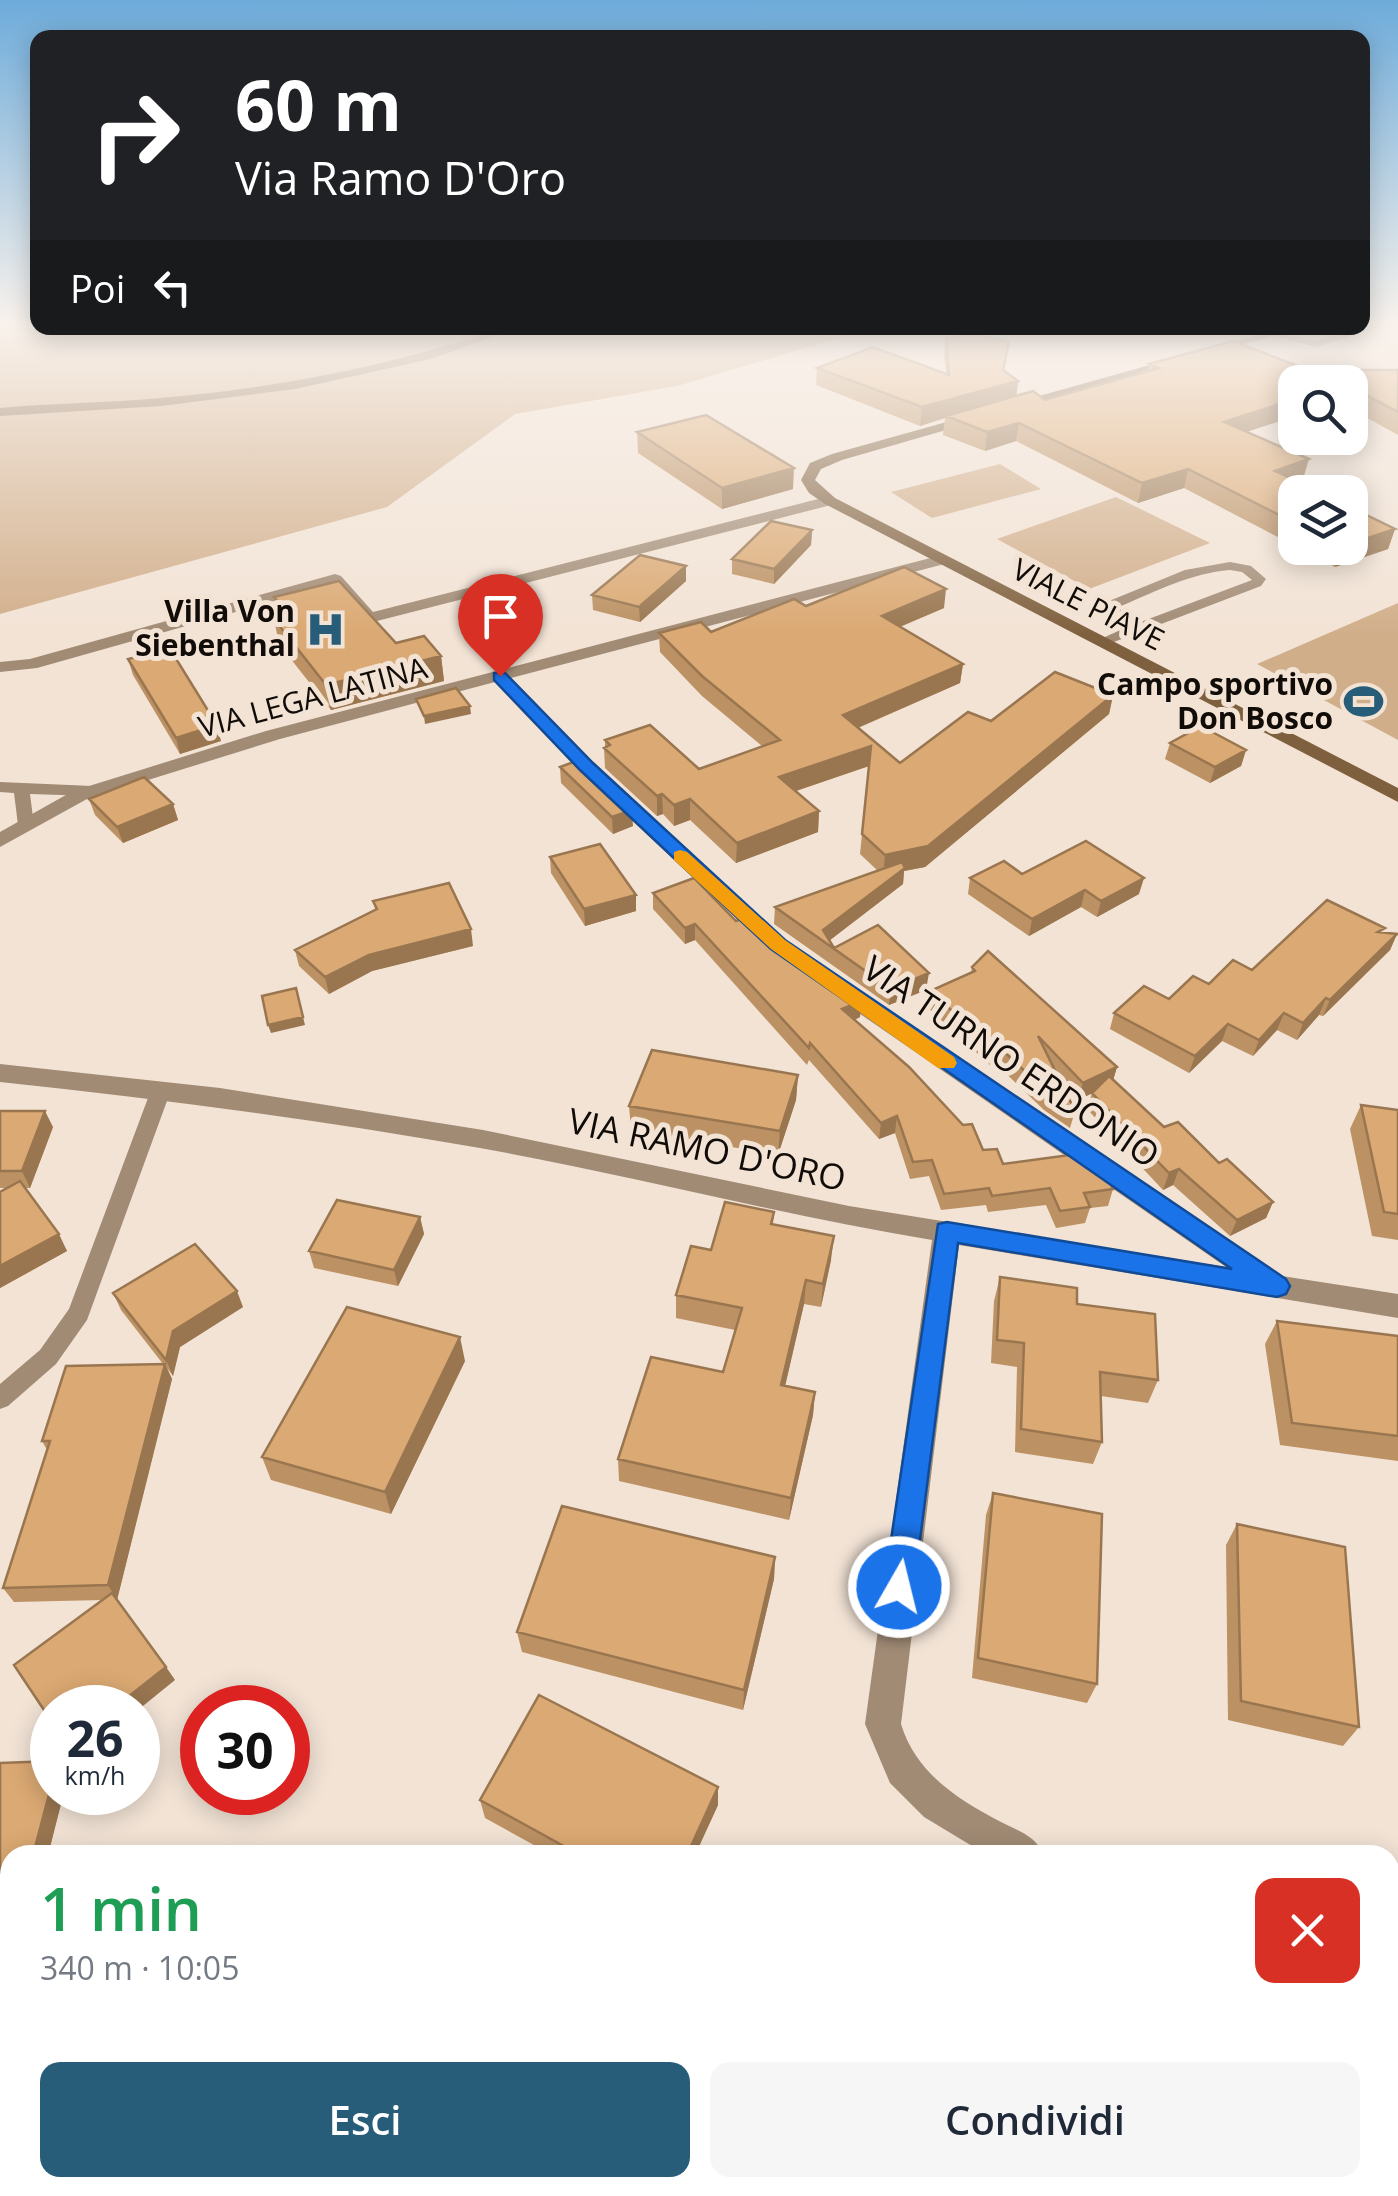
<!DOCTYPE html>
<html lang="it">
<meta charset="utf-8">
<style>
body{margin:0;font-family:"Open Sans",sans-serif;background:#f6f6f7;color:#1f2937;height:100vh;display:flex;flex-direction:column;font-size:38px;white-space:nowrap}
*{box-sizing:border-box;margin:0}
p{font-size:32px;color:#747a83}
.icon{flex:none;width:55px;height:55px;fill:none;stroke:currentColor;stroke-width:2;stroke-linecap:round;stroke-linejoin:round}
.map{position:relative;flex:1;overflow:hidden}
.drawer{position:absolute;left:0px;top:1845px;width:1400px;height:352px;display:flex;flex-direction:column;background:#fff;border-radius:30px 30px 0 0;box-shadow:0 5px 25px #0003}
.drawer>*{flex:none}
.guide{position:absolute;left:30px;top:30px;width:1340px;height:305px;border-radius:20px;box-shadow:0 5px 25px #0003;background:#202124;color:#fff;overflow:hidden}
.buttons{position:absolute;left:1278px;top:365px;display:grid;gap:20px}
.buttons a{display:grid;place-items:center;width:90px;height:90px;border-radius:20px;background:#fff;box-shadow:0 5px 25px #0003;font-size:50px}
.speed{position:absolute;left:30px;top:1685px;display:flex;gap:20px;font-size:50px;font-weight:700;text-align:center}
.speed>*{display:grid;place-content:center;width:130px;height:130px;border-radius:50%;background:#fff;box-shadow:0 5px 25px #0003;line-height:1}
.speed small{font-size:25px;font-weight:400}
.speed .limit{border:15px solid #d22;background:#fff;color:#111}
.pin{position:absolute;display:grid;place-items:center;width:85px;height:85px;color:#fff;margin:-102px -42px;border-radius:50% 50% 50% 0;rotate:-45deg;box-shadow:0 0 10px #0007}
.pin .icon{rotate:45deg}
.me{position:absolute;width:110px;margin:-55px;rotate:8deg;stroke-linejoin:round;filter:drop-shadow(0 0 8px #0008)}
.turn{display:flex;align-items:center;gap:35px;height:210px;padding:0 40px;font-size:45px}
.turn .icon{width:130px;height:130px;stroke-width:2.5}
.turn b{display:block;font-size:70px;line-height:85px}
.then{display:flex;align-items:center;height:95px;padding:0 40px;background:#0003;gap:20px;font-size:38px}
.round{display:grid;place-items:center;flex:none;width:105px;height:105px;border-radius:20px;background:#f6f6f7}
.headline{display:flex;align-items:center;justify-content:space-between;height:170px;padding:0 40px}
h1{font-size:60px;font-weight:600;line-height:75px;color:#1e9e55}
.cta{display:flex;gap:20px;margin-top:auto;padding:20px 40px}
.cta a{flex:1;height:115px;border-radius:20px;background:#275d78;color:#fff;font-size:40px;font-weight:600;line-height:115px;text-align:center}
.cta a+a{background:#f6f6f7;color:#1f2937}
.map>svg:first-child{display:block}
.green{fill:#d1ae8a}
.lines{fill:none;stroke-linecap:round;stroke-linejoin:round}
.lane{fill:#a18b75;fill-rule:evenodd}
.street{fill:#a18b75;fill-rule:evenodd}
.secondary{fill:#7f603e;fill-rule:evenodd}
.wall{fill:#bc9163}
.shaded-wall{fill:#997650}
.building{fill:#dba973;stroke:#997650;stroke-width:2.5}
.route{fill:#1a73e8;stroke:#114b97;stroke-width:2.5}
.slow{fill:#f59e0b}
.labels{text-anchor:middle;stroke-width:10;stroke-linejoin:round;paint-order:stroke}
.far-street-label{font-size:30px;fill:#110c08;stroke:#f2e3d5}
.far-poi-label{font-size:30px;font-weight:bold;fill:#110c08;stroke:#f2e3d5;text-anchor:end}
.street-label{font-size:35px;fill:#110c08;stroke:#f2e3d5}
</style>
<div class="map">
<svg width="1398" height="2196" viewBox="0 0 1398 2196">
<rect width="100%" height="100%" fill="#f2e3d5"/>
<path class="green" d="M0,327L873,328L677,386L515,414L387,507L0,614Z
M1000,464L1041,489L932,518L891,492Z
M1116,497L1210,543L1089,589L997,539Z
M1398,603V740L1257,664Z"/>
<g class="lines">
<path class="lane" d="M1378,327L1316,347L1267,334L1272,331L1316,341L1361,328Z
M1230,562L1251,566L1266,579L1261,586L1106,645L1094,642L1127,627L1107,614L1109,601L1185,570ZM1230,570L1242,572L1252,580L1138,623L1121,612V606C1157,591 1191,573 1230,570Z
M0,782L92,786L100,791L92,796L30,794L34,825L26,830L18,825L14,793L0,792Z
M161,1083L171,1090L87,1320L56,1364L8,1406L0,1409V1384L40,1350L69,1309L151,1090Z"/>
<path class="street" d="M830,496L835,498V504L373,622L362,621L331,585L37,668L0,672V662L30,659L335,574L341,576L373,612Z
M942,555L948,557V563L511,678L594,763L778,933L781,938L778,943H762L580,771L495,682L280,739L87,799L0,847V832L73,791L266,731Z
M835,978L1282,1276L1398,1294V1318L959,1245L901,1724C916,1773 957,1799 1001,1822C1019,1831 1036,1836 1044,1855H987L924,1817L890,1783L865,1724L932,1240C780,1215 631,1175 480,1148C320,1120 161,1099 0,1082V1064L220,1088L483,1130L849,1206L1226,1267L827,991L823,986Z
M1390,1931H1398V1971H1390Z
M618,2188H664L668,2196H622Z
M853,2188H897L894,2196H850Z"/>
<path class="secondary" d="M502,328H518L431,359L295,389L161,406L0,416V408C53,403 106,403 160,398C277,388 391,366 502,328Z
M1282,328H1300L842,460L821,469L815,480L835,498L1398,788V802L825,504L809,493L801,480L810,463L832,454Z"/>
</g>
<path class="wall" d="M946,338L1007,359L1004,370L1018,381L1016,396L1045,400L1148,371L1149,364L1295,416L1246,432L1303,479L1296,481L1295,492V546L1184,488L1138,503L1016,441L985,451L943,435L945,418L920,426L816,385L817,368L946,373L944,355Z
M1345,370H1398V435L1362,415L1350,401V382H1341Z
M637,432L793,489L722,509L638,453Z
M1395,529L1388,549L1335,567L1298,548H1350Z
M812,530L811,545L774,584L732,574V559Z
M686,566V581L640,622L593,610L592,595Z
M274,597L396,643L441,656L444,681L331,710L279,644L274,619L279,618Z
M806,606L944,608L900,627L963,664L960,683L858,728L900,763L991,721L1113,695L1109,714L925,867L904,871L903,884L829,941L834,948L926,990L889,1005L774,924L775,907L878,871L860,854L869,766L796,791L819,811L818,832L736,863L690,820L674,826L663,814L657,816L605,768L604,748L605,747V740L699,769L762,746L702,696L660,652L659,633L711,632Z
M128,659L221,741L180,754L133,675Z
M1170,743L1246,750L1241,766L1210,783L1165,759Z
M560,767L633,826L613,834L561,783Z
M89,799L173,804L178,820L123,843L95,815Z
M550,857L636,895V911L585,926L551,873Z
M1022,874L1139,894L1097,917L1081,907L1029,936L968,894L970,878Z
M653,893L736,921L860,1017L855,1020L983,1150L1003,1164L1113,1189L1108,1206L1090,1208L1085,1223L1056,1228L1046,1205L988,1212L986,1205L941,1210L929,1176L910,1179L895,1133L879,1139L809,1060L807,1065L695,940L685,944L653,909Z
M373,901L473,946L372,971L329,994L299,966L295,950L375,909Z
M1383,933L1397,934L1390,950L1323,1016L1319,1015L1297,1040L1277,1030L1253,1056L1222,1041L1189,1073L1110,1029L1114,1013L1169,999L1209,984Z
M972,967L1117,1067L1113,1080L1164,1127L1219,1163L1273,1202L1266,1218L1230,1236L1173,1185L1163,1190L1087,1109L1092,1093L1078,1100L1059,1079L1075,1111L1070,1128L1044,1110L997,1065L992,1067L928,1008L930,991L971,973Z
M798,1075L796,1100L778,1155L631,1130L629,1106Z
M1361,1105L1398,1110V1240L1372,1236L1350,1129Z
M0,1111L53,1127L30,1188H25L67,1251L0,1288V1192L8,1188H0Z
M774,1212L773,1224L831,1260L821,1307L804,1304L785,1386L815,1392L813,1415L789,1520L619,1481L618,1459L723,1372L735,1330L676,1318V1295L711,1250Z
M420,1217L424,1234L398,1286L314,1268L309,1251Z
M1000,1277L1077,1304L1158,1380L1148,1403L1101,1396L1102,1442L1093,1464L1015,1452L1017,1367L991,1363L994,1301Z
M113,1293L243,1307L180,1347L173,1376L167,1368L172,1379L117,1600L175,1680L103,1600L14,1602L3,1588L47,1450L42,1441L163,1364L121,1310Z
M1277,1321L1398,1336V1461L1280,1445L1265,1344Z
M465,1361L391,1514L271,1480L262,1457Z
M993,1493L1097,1684L1087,1703L972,1678L986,1515Z
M1237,1524L1359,1727L1343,1746L1228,1720L1226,1545Z
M775,1557L774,1579L743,1710L522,1652L517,1632Z
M0,1763L52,1792H64L48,1855H10V1890H0Z
M718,1787V1805L695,1855H552L485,1818L480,1800Z
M991,2188H1130L1128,2196H1005Z
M1245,2188H1390L1398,2196H1243Z"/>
<path class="shaded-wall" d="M1009,342L1001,386L1018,381L1016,399L946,416L945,418L920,426L922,407L1003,370Z
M1295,399V416L1219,441L1224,422Z
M1019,423L1016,441L985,451L987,432Z
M1309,459L1303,479L1269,490L1275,471Z
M794,468L793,489L722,509V488Z
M1188,469L1184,488L1138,503L1142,483Z
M1395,529L1388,549L1335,567L1342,548H1350V544Z
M812,530L811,545L774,584V569Z
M686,566V581L640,622L639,607Z
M946,589L944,608L880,635L882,616Z
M441,656L444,681L331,710L326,685Z
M963,664L960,683L841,735L843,715Z
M1113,695L1109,714L925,867L904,871L903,884L826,943L823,930L883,876L885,855Z
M470,706L471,714L425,724L424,716Z
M217,725L221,741L180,754L176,738Z
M871,746L869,766L778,797L779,777Z
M1246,750L1241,766L1210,783L1215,767Z
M662,794L663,814L657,816V796Z
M690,799V820L674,826V805Z
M173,804L178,820L123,843L117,827Z
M632,810L633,826L613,834L612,817Z
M819,811L818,832L736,863L737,843Z
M1144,878L1139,894L1097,917L1101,901Z
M1085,890L1081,907L1029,936L1032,919Z
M636,895V911L585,926L584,909Z
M695,924V940L685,944V928Z
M471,929L473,946L372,971L329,994L325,977L369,955Z
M1397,934L1390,950L1323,1016L1330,1000Z
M929,973L926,990L889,1005L891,989Z
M1326,998L1319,1015L1297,1040L1303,1023Z
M862,1001L860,1017L841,1026L842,1009Z
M1284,1013L1277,1030L1253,1056L1259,1040Z
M303,1017L305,1025L271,1033L268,1025Z
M1228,1024L1222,1041L1189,1073L1195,1056Z
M1000,1048L997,1065L992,1067L996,1050Z
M1117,1067L1112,1084L1078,1100L1083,1083Z
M798,1075L796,1100L778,1155L780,1131Z
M45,1111L53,1127L30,1188L22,1171Z
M897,1116L895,1133L879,1139L881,1123Z
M1179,1169L1173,1185L1163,1190L1169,1173Z
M1273,1202L1266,1218L1230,1236L1237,1220Z
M420,1217L424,1234L398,1286L394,1270Z
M59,1234L67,1251L0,1288V1266Z
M834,1236L831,1260L821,1307L823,1284Z
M806,1280L804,1304L780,1408L781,1385Z
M237,1291L243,1307L180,1347L173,1376L166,1360L173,1331Z
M460,1337L465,1361L391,1514L385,1492Z
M165,1364L172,1379L117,1600L108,1585Z
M815,1392L813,1415L789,1520L791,1498Z
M775,1557L774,1579L743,1710L744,1690Z
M166,1667L175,1680L138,1710V1708H114Z
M52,1783V1792H64L48,1855H33Z
M718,1787V1805L695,1855H687Z
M86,2188H120L112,2196H78Z"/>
<path class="building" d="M975,334L1009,342L1003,370L1018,381L922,407L817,368L873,347L949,375L946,338Z
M1233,341L1339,382H1295V399L1224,422L1309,459L1275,471L1320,492H1295V523L1188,469L1142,483L1019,423L987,432L946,416L1033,391L1045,400L1159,368L1149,364Z
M1345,370H1398V412L1368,396Z
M706,415L794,468L722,488L637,432Z
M1350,507L1395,529L1350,544Z
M771,521L812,530L774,569L732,559Z
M640,555L686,566L639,607L592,595Z
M904,567L946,589L882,616L963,664L843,715L900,763L968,712L991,721L1055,672L1113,695L928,846L885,855L862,834L871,746L779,777L819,811L737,843L690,799L674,805L662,794L657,796L604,748L610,745L605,740L650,725L699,769L780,740L702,676L659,633L701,622L711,632L794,599L806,606Z
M339,581L396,643L424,636L441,656L326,685L274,619L289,615L274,597Z
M170,649L217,725L176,738L128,659Z
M456,688L470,706L424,716L416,699Z
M1201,726L1246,750L1215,767L1170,743Z
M579,760L632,810L612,817L560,767Z
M144,777L173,804L117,827L89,799Z
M1086,841L1144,878L1101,901L1085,890L1032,919L970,878L1004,861L1022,874Z
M600,844L636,895L584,909L550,857Z
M902,862L905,868L823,930L834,948L878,925L929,973L891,989L775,907Z
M694,878L736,921L748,917L769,937L862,1001L842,1009L909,1067L963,1125L972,1124L983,1150L997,1149L1003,1164L1084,1153L1101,1165L1113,1189L1084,1193L1090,1207L1060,1211L1050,1188L992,1196L989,1188L944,1194L932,1160L913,1162L897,1116L881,1123L810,1043L809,1048L695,924L685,928L653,893Z
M449,883L471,929L369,955L325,977L295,950L377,909L373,901Z
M1327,900L1385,928L1378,932L1397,934L1330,1000L1326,998L1303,1023L1284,1013L1259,1040L1228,1024L1195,1056L1114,1013L1144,986L1169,999L1193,976L1209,984L1233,960L1252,970Z
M988,951L1117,1067L1083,1083L1038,1036L1075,1111L1048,1093L1000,1048L996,1050L930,991L975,971L972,967Z
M296,988L303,1017L268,1025L262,996Z
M652,1050L798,1075L780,1131L629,1106Z
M1109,1076L1164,1127L1178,1122L1219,1163L1227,1159L1273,1202L1237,1220L1179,1169L1169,1173L1092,1093Z
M1361,1105L1398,1110V1214L1384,1212Z
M0,1111H45L22,1171H0Z
M20,1181L59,1234L0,1266V1192Z
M337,1200L420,1217L394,1270L309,1251Z
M725,1202L774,1212L771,1224L834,1236L823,1284L806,1280L781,1385L815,1392L791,1498L618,1459L651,1357L723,1372L742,1308L676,1295L691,1246L711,1250Z
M195,1244L237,1291L173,1331L166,1360L113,1293Z
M1000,1277L1077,1288V1304L1155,1314L1158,1380L1100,1372L1102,1442L1021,1429L1024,1343L997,1340Z
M347,1307L460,1337L385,1492L262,1457Z
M1277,1321L1398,1336V1436L1292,1423Z
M165,1364L108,1585L3,1588L50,1441H42L66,1366Z
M993,1493L1102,1514L1097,1684L978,1658Z
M562,1506L775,1557L744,1690L517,1632Z
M1237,1524L1345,1547L1359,1727L1241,1701Z
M112,1593L166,1667L114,1708H52V1722L14,1665Z
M539,1695L718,1787L687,1855H580L480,1800Z
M52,1761V1783L33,1855H10V1879H0V1763Z
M10,2011V2188H86L78,2196H0V2020Z
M1390,2052L1398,2056V2196H1257L1259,2188H1390Z
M495,2188H564L572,2196H489Z
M1016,2188H1130L1128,2196H1031Z"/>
<linearGradient id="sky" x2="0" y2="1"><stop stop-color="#6dabda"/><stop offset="0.51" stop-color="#f9f2ec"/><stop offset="1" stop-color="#f9f2ec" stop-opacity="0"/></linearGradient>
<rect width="1398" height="635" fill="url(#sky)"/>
<path class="route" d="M494,673H505L593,763L785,940L1286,1279L1290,1286L1286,1294L1277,1297L958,1243L914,1587L910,1597L899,1601L888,1597L884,1587L938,1224L947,1222L1232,1269L771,949L580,770L494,680Z"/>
<path class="slow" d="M680,850L687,852L785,940L954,1057L957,1063L954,1068H938L771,949L674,860V852Z"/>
<defs>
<symbol id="hospital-bare" viewBox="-9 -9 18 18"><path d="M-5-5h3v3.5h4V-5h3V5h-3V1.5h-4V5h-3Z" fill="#275d78" stroke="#f2e3d5" stroke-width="2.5" paint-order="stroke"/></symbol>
<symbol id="stadium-bare" viewBox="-9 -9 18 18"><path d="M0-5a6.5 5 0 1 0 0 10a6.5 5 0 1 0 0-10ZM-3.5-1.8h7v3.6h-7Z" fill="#275d78" stroke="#f2e3d5" stroke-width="2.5" paint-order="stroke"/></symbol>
</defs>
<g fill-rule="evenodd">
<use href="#hospital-bare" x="298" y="602" width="55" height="55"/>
<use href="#stadium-bare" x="1336" y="674" width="55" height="55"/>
</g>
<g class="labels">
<g class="far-street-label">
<text transform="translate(1088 605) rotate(27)" y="10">VIALE PIAVE</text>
<text transform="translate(313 698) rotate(-15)" y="10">VIA LEGA LATINA</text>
</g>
<g class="far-poi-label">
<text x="295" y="622">Villa Von<tspan x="295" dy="34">Siebenthal</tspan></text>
<text x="1333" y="695">Campo sportivo<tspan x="1333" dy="34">Don Bosco</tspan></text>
</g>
<g class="street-label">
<text transform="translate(1011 1062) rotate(34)" y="12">VIA TURNO ERDONIO</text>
<text transform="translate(707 1150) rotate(12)" y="12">VIA RAMO D'ORO</text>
</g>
</g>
</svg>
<div class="buttons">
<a><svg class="icon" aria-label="search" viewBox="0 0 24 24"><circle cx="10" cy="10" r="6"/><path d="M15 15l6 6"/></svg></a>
<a><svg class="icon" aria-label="layers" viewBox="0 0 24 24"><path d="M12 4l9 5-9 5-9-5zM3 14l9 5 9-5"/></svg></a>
</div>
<div class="speed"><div>26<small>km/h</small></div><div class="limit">30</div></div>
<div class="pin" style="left:500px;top:676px;background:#d93025"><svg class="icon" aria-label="arrive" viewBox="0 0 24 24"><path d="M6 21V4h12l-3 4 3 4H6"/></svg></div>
<svg class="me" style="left:899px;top:1587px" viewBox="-20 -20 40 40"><circle r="17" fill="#1a73e8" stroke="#fff" stroke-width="3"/><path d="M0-11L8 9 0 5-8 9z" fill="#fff"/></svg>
<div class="guide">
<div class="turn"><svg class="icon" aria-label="right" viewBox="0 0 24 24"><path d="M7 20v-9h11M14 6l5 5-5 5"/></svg><div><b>60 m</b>Via Ramo D'Oro</div></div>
<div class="then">Poi<svg class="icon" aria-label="left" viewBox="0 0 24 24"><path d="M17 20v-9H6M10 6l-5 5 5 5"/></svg></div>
</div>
<section class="drawer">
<div class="headline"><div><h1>1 min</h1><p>340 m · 10:05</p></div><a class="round" style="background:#d93025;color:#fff"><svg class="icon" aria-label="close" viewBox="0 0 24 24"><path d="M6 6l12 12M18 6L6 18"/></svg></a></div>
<div class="cta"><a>Esci</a><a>Condividi</a></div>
</section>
</div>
